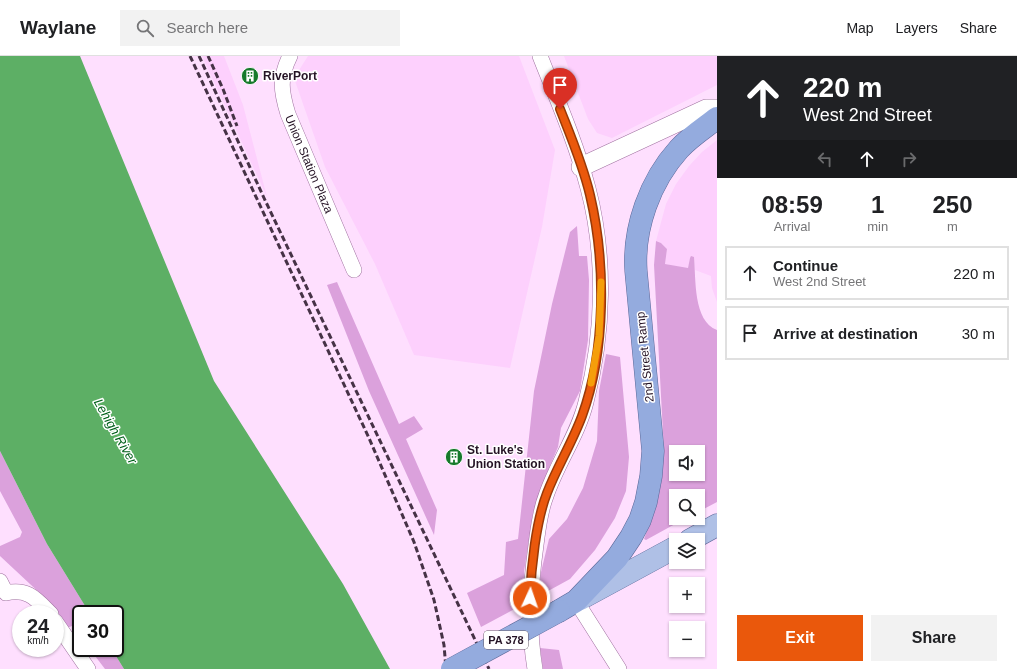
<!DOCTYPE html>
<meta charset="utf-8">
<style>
body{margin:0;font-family:Arial,sans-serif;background:#f2f2f2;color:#202124;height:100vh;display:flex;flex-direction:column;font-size:15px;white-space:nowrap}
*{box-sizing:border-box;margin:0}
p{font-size:13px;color:#757577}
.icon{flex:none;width:22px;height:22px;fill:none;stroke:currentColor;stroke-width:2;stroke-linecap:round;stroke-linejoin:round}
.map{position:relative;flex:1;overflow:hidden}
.drawer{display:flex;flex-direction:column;background:#fff;width:300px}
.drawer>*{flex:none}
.hud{background:#202124;color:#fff;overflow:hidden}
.controls{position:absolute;left:669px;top:389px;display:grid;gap:8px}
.controls a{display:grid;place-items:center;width:36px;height:36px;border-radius:0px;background:#fff;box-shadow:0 1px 3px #0004;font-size:20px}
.speed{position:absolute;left:12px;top:549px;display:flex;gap:8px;font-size:20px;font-weight:700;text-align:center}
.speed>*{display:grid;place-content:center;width:52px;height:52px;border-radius:50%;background:#fff;box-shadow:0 1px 3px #0004;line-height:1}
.speed small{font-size:10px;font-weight:400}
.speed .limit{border:2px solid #111;border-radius:6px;background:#fff;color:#111}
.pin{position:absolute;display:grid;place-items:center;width:34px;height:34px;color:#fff;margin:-41px -17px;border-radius:50% 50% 50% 0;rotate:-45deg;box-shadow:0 0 4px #0007}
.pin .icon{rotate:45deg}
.me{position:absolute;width:44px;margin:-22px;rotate:3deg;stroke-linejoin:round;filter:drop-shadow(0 0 3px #0008)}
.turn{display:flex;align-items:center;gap:14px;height:84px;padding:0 20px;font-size:18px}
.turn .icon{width:52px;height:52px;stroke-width:2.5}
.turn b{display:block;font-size:28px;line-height:34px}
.lanes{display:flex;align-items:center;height:38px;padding:0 20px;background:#0003;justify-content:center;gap:20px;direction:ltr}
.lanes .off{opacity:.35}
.eta{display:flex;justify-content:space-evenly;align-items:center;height:68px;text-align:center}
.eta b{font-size:24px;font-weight:800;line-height:28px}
.cta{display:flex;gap:8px;margin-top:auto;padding:8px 20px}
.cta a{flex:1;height:46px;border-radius:0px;background:#ea580c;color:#fff;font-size:16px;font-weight:800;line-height:46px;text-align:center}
.cta a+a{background:#f2f2f2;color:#202124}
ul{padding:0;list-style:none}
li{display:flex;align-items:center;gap:12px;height:54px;margin:0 8px 6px;padding:0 12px;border:2px solid #e0e0e0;border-radius:0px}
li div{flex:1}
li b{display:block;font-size:15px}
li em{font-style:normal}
header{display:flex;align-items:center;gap:24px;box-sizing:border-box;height:56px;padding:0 20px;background:#fff;border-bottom:1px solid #e0e0e0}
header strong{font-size:19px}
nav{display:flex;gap:22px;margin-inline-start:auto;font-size:14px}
.search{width:280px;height:36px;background:#f2f2f2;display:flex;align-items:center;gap:10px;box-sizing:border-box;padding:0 14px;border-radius:0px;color:#757577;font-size:15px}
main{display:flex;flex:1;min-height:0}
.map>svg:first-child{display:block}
.built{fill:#fdd0fd}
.green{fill:#dba1dc;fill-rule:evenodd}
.water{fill:#5daf65}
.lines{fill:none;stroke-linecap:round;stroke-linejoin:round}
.minor-casing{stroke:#a072a0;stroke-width:16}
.tertiary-casing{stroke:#a072a0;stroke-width:20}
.primary-casing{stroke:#5c6898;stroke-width:23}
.trunk-casing{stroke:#5c6898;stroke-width:23}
.minor{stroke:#fff;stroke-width:15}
.tertiary{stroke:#fff;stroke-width:19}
.primary{stroke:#afc0e6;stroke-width:22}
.trunk{stroke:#94abde;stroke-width:22}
.rail{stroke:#463246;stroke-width:3;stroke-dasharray:6 3;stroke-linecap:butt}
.trunk-bridge-casing{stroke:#5c6898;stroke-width:23;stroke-linecap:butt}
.trunk-bridge{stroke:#94abde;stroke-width:22}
.route-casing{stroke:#983908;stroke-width:10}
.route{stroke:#ea580c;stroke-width:7}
.slow{stroke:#f59e0b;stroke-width:7}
.labels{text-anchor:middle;stroke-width:3;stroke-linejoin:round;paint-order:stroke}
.shield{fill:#fff;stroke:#665a66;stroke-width:1}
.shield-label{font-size:11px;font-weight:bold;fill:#251325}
.poi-label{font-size:12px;font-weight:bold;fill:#251325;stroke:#fff;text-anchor:start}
.street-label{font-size:12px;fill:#251325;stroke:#fff}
.water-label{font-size:13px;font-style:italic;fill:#00601a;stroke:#fff}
</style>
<header>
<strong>Waylane</strong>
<div class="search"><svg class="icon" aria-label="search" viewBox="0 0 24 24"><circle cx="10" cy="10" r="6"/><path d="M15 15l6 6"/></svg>Search here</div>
<nav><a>Map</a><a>Layers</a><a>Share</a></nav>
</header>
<main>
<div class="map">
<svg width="717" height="613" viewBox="0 0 717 613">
<rect width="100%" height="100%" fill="#fedffe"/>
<path class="built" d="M202,0H224L243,49L267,141Z
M308,0H519L555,94L542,171L510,312L414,299L375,208L325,111L294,22Z
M564,0H717V29L612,82L597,77L588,63Z
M717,84V246L712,232L711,220L695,214L694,201L690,202L688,213L665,208L667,193L661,187L656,185L666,148L676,128L689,110L702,96Z"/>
<path class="green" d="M577,170L579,200H587L589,224L588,284L580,335L561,372L558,391L549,412L533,457L524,516V548L481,571L467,537L504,519L506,486L518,483L534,335L552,248L570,176Z
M656,185L661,187L667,193L665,208L688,212L690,202L691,200L694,201C696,223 693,265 717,274V446L698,456V440H676V462H686L646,484L644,483L653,458L659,436L664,396L654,209ZM676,396H698V418H676Z
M337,226L399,368L414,360L423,373L406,383L437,454L434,479L369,335L327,229Z
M606,298L620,301L629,401L626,435L615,462L595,494L570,523L539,540L541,516L549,483L567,463L583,432L597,385L599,335Z
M0,395L47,488L90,558H81V581L72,570L64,573L45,542L0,500V490L20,481L22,476L0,435Z
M89,592H111L124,613H105Z
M540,592L559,594L563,613H543Z"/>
<path class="water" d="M0,0H80L214,325L343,528L390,613H124L111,592H115V558H90L47,488L0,395Z"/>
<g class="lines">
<defs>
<path id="minor" d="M290,0C279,22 281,35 288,58L354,214
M0,525L6,537C28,532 36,543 51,558
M576,545L619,613
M55,565L88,613
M535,613C528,572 530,531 536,489C538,473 540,455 546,440C557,407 578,379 586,346C604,278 606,200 588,132C576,87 557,43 540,0"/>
<path id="tertiary" d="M581,111L706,53H717"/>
<path id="primary" d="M690,484L717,469
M580,543L676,491"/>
<path id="trunk" d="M559,555L576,545L617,502L631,481L640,464L646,446L651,420L653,395L636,215C633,172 650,125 679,93C690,81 704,72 717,62"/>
</defs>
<use href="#minor" class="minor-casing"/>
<use href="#tertiary" class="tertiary-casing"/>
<use href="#primary" class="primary-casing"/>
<use href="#trunk" class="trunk-casing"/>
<use href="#minor" class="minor"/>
<use href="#tertiary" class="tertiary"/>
<use href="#primary" class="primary"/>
<use href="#trunk" class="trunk"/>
<path class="rail" d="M190,0L369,382L414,486L434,544L444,589L446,613
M199,0L264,142L489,613
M208,0L223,33L237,70"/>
<defs>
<path id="trunk-bridge" d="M452,613L559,555"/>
</defs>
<use href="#trunk-bridge" class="trunk-bridge-casing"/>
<use href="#trunk-bridge" class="trunk-bridge"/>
</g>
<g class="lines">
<defs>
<path id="route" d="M530,542C531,512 536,465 547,437C557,411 572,387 582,360C606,294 606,207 590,139C583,109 571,81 560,53"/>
</defs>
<use href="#route" class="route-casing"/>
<use href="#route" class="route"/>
<path class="slow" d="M591,327L599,280L601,226"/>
</g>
<defs>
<symbol id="building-disc" viewBox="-11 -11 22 22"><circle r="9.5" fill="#16792b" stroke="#fff"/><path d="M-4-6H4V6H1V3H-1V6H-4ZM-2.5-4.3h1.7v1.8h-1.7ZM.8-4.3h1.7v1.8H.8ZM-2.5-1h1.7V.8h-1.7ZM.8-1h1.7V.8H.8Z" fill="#fff"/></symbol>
</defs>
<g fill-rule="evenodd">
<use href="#building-disc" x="240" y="10" width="20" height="20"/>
<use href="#building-disc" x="444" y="391" width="20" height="20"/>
</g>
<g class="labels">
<rect class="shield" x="484" y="575" width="44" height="18" rx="3"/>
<g class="shield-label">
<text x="506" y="588">PA 378</text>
</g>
<g class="poi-label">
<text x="263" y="24">RiverPort</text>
<text x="467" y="398">St. Luke's<tspan x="467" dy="14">Union Station</tspan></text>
</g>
<g class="street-label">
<text transform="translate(309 108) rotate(67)" y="4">Union Station Plaza</text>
<text transform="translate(645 301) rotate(-96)" y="4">2nd Street Ramp</text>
</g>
<g class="water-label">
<text transform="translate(116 375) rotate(60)" y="5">Lehigh River</text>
</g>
</g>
</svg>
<div class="controls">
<a><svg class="icon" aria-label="sound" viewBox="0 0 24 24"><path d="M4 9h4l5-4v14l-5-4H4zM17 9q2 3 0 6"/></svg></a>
<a><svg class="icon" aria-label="search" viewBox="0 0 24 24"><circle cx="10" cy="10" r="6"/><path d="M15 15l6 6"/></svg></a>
<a><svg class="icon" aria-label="layers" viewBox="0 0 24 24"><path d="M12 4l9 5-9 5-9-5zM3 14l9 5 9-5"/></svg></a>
<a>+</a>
<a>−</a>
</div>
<div class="speed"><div>24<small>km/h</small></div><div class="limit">30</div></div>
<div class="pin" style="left:560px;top:53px;background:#d93025"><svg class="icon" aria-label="arrive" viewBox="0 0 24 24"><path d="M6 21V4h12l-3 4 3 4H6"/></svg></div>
<svg class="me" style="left:530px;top:542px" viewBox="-20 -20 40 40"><circle r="17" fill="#ea580c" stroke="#fff" stroke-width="3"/><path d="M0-11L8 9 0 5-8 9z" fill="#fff"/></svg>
</div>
<section class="drawer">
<div class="hud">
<div class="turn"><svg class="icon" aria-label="ahead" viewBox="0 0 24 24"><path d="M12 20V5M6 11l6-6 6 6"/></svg><div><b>220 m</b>West 2nd Street</div></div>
<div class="lanes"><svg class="icon off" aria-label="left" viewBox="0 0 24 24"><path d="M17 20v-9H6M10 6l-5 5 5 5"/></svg><svg class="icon" aria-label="ahead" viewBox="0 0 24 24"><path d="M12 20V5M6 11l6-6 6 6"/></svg><svg class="icon off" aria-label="right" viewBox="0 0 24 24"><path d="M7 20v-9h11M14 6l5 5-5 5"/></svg></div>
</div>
<div class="eta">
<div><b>08:59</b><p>Arrival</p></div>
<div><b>1</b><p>min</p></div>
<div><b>250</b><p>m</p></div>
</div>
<ul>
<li><svg class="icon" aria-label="ahead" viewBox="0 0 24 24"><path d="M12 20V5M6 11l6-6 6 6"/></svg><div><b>Continue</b><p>West 2nd Street</p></div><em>220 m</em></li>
<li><svg class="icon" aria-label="arrive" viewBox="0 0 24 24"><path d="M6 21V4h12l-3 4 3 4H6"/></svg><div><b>Arrive at destination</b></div><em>30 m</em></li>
</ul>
<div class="cta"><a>Exit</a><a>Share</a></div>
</section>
</main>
